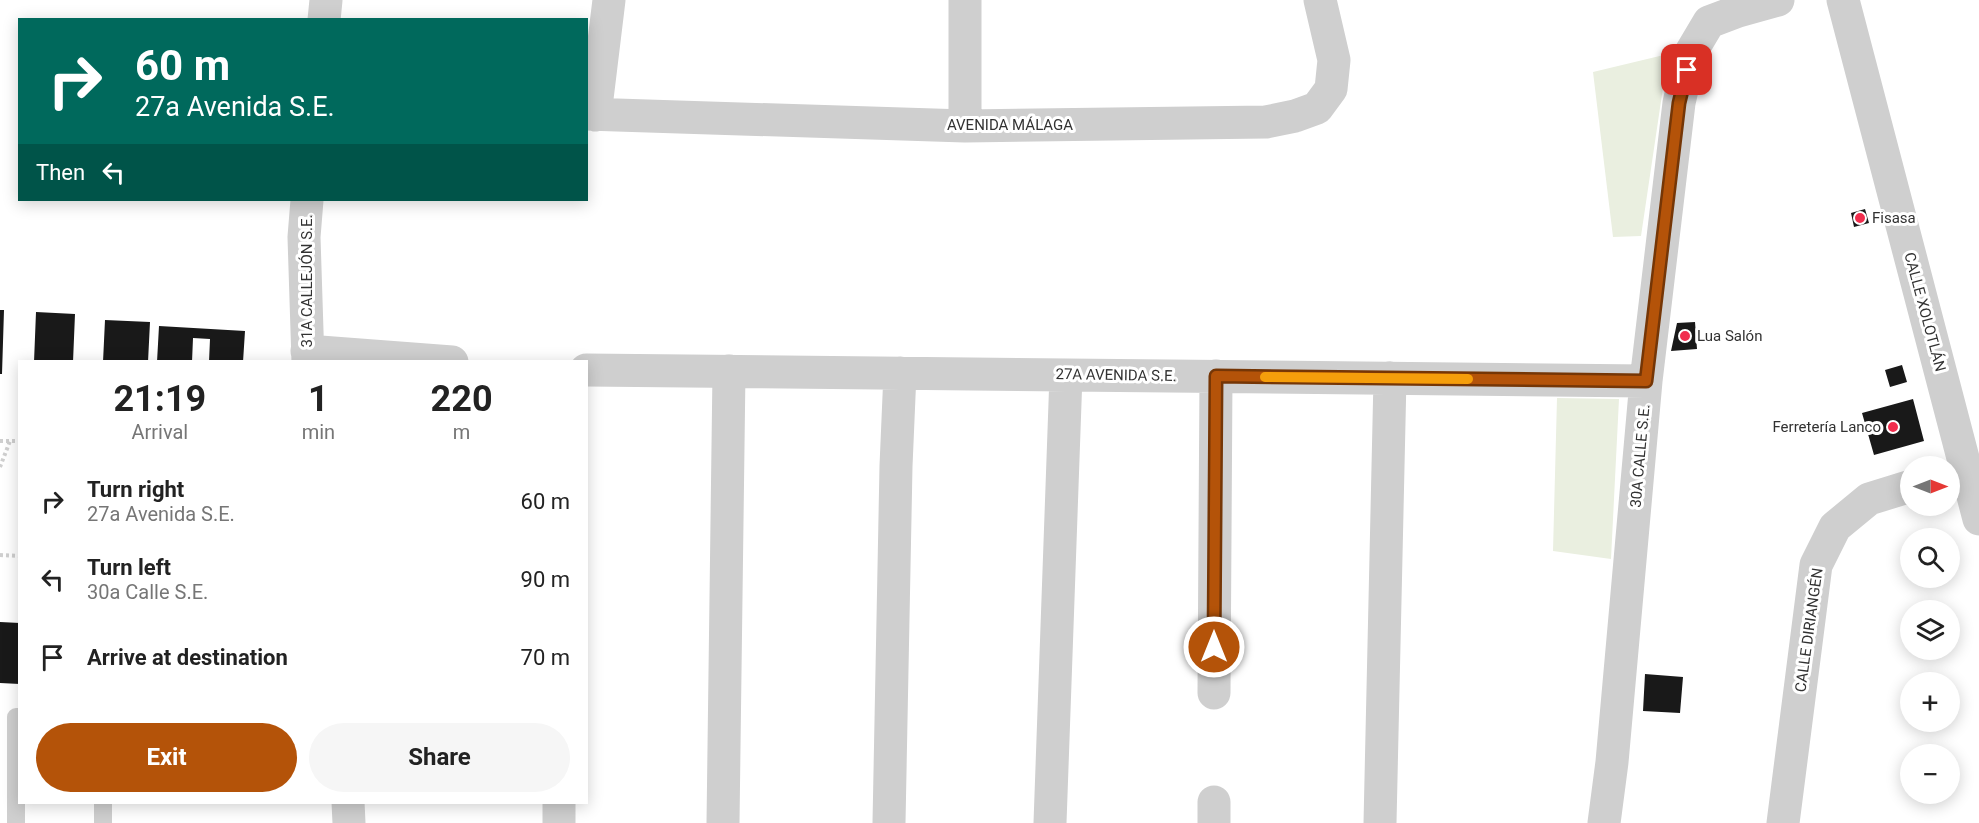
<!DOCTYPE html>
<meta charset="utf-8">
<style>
body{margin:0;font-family:Roboto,sans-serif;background:#f6f6f6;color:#222;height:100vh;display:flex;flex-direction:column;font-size:22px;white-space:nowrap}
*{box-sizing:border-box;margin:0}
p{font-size:20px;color:#767676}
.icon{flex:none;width:33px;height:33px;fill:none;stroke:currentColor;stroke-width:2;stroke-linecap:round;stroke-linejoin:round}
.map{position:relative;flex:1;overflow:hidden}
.details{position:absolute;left:18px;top:360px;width:570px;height:444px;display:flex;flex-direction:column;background:#fff;border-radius:0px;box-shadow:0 3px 15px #0003}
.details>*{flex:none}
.hud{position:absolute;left:18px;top:18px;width:570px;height:183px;border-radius:0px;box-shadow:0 3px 15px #0003;background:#00695c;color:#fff;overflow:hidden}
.needle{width:39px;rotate:90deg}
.buttons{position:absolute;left:1900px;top:456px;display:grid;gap:12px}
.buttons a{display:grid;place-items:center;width:60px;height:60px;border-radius:50%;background:#fff;box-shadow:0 3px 15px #0003;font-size:30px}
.pin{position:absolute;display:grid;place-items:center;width:51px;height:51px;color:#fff;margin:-26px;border-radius:12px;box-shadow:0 3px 9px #0006}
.me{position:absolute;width:66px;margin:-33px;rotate:0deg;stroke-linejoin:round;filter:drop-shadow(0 0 4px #0008)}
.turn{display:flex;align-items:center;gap:21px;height:126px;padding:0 18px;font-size:27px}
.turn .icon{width:78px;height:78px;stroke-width:2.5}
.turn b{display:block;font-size:42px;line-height:51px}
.then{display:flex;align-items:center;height:57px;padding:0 18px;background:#0003;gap:12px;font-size:22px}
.eta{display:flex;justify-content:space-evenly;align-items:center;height:102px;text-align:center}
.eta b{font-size:36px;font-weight:700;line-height:42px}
.action{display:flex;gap:12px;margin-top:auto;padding:12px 18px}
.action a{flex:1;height:69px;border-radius:36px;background:#b45309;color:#fff;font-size:24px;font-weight:700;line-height:69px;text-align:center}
.action a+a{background:#f6f6f6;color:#222}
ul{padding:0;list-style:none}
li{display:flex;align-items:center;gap:18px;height:78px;padding:0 18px}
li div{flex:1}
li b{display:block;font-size:22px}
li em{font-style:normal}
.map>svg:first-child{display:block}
.green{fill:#eaefe0}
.building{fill:#191919}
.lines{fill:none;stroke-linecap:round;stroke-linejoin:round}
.path{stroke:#cfcfcf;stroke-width:4;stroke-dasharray:3 3;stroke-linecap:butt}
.service{stroke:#cfcfcf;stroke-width:18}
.minor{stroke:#cfcfcf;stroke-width:33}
.tertiary{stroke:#cfcfcf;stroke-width:33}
.route-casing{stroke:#753606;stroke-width:15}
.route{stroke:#b45309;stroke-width:10}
.slow{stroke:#f59e0b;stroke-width:10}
.poi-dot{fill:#f12d4d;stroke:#fff;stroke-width:2}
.labels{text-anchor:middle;stroke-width:6;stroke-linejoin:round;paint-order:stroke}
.street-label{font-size:15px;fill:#323232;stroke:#fff}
.poi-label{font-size:15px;fill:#323232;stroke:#fff;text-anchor:start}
</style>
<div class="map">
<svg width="1979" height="823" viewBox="0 0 1979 823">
<rect width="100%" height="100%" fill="#fff"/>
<path class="green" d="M1668,54L1641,236L1613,237L1593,72Z
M1557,398L1619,399L1611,559L1553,551Z"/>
<path class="building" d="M1865,209L1869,223L1854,227L1851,213Z
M0,310H4L2,374H0Z
M36,312L75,314L73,362H34Z
M105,320L150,322L148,362H103Z
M1695,322L1697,349L1671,351L1677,323Z
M159,326L245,331L243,362H209L210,339L193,338L192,362H157Z
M1902,365L1907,382L1890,387L1885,370Z
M1913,399L1924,441L1874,455L1862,413Z
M0,622L20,623V684L0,683Z
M1645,674L1683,677L1680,713L1643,711Z"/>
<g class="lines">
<path class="path" d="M0,441H20
M0,467L10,441
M0,555L20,556"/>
<path class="service" d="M103,802V823
M16,823V717H20"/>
<path class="minor" d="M324,20L326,0
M586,114L965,126L1266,122L1295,116L1317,108L1331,89L1334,60L1320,0
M595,115L609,0
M965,126V0
M307,200L304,237L308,362
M307,351L452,362
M586,370L1646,381
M1214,693L1216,376
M348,802L349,823
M559,823V802
M723,823L729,371
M889,823L896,466L900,373
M1050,823L1066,375
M1214,823V802
M1380,823L1390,378
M1604,823L1612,762L1646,381L1679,103L1690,54L1709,22L1738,11L1778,0
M1783,823L1816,565L1835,527L1869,499L1911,486"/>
<path class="tertiary" d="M1843,0L1979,519"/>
</g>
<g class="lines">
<defs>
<path id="route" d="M1214,647L1216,376L1646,381L1679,103L1687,70"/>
</defs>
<use href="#route" class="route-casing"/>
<use href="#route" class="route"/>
<path class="slow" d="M1265,377L1468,379"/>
</g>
<g class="poi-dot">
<circle cx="1860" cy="218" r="6"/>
<circle cx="1685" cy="336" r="6"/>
<circle cx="1893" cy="427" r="6"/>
</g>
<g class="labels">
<g class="street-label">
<text x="1010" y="130">AVENIDA MÁLAGA</text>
<text transform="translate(307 281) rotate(-90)" y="5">31A CALLEJÓN S.E.</text>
<text transform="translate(1925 312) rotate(75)" y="5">CALLE XOLOTLÁN</text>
<text transform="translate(1116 375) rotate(1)" y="5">27A AVENIDA S.E.</text>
<text transform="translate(1640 456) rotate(-85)" y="5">30A CALLE S.E.</text>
<text transform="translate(1809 630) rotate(-82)" y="5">CALLE DIRIANGÉN</text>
</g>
<g class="poi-label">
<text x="1872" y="223">Fisasa</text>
<text x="1697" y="341">Lua Salón</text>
<text x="1881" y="432" text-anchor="end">Ferretería Lanco</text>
</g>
</g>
</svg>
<div class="buttons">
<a><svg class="needle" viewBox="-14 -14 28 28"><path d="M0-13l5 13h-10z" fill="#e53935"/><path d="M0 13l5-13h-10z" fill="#767676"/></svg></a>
<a><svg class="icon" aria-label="search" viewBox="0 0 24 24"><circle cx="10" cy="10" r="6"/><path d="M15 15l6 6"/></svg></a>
<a><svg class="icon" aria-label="layers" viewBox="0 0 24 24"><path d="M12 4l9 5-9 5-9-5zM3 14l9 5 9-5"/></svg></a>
<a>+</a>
<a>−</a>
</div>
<div class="pin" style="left:1687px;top:70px;background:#d93025"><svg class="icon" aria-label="arrive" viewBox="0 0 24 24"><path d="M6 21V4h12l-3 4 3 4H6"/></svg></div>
<svg class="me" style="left:1214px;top:647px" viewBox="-20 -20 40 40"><circle r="17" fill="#b45309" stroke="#fff" stroke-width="3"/><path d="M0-11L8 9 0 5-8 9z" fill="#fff"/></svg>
<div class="hud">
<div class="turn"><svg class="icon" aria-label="right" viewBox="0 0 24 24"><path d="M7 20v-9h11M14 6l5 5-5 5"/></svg><div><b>60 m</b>27a Avenida S.E.</div></div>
<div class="then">Then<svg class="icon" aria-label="left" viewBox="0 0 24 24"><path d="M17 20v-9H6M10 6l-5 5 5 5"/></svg></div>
</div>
<section class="details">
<div class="eta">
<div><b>21:19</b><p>Arrival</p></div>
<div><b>1</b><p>min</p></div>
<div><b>220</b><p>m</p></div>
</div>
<ul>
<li><svg class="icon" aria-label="right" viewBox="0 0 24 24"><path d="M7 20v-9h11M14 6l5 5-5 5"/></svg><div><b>Turn right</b><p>27a Avenida S.E.</p></div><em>60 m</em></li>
<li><svg class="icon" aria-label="left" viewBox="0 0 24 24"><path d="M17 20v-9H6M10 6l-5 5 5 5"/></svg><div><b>Turn left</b><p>30a Calle S.E.</p></div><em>90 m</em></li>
<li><svg class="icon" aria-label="arrive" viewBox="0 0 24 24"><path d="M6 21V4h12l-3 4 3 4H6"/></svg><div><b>Arrive at destination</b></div><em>70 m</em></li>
</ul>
<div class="action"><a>Exit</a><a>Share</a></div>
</section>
</div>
